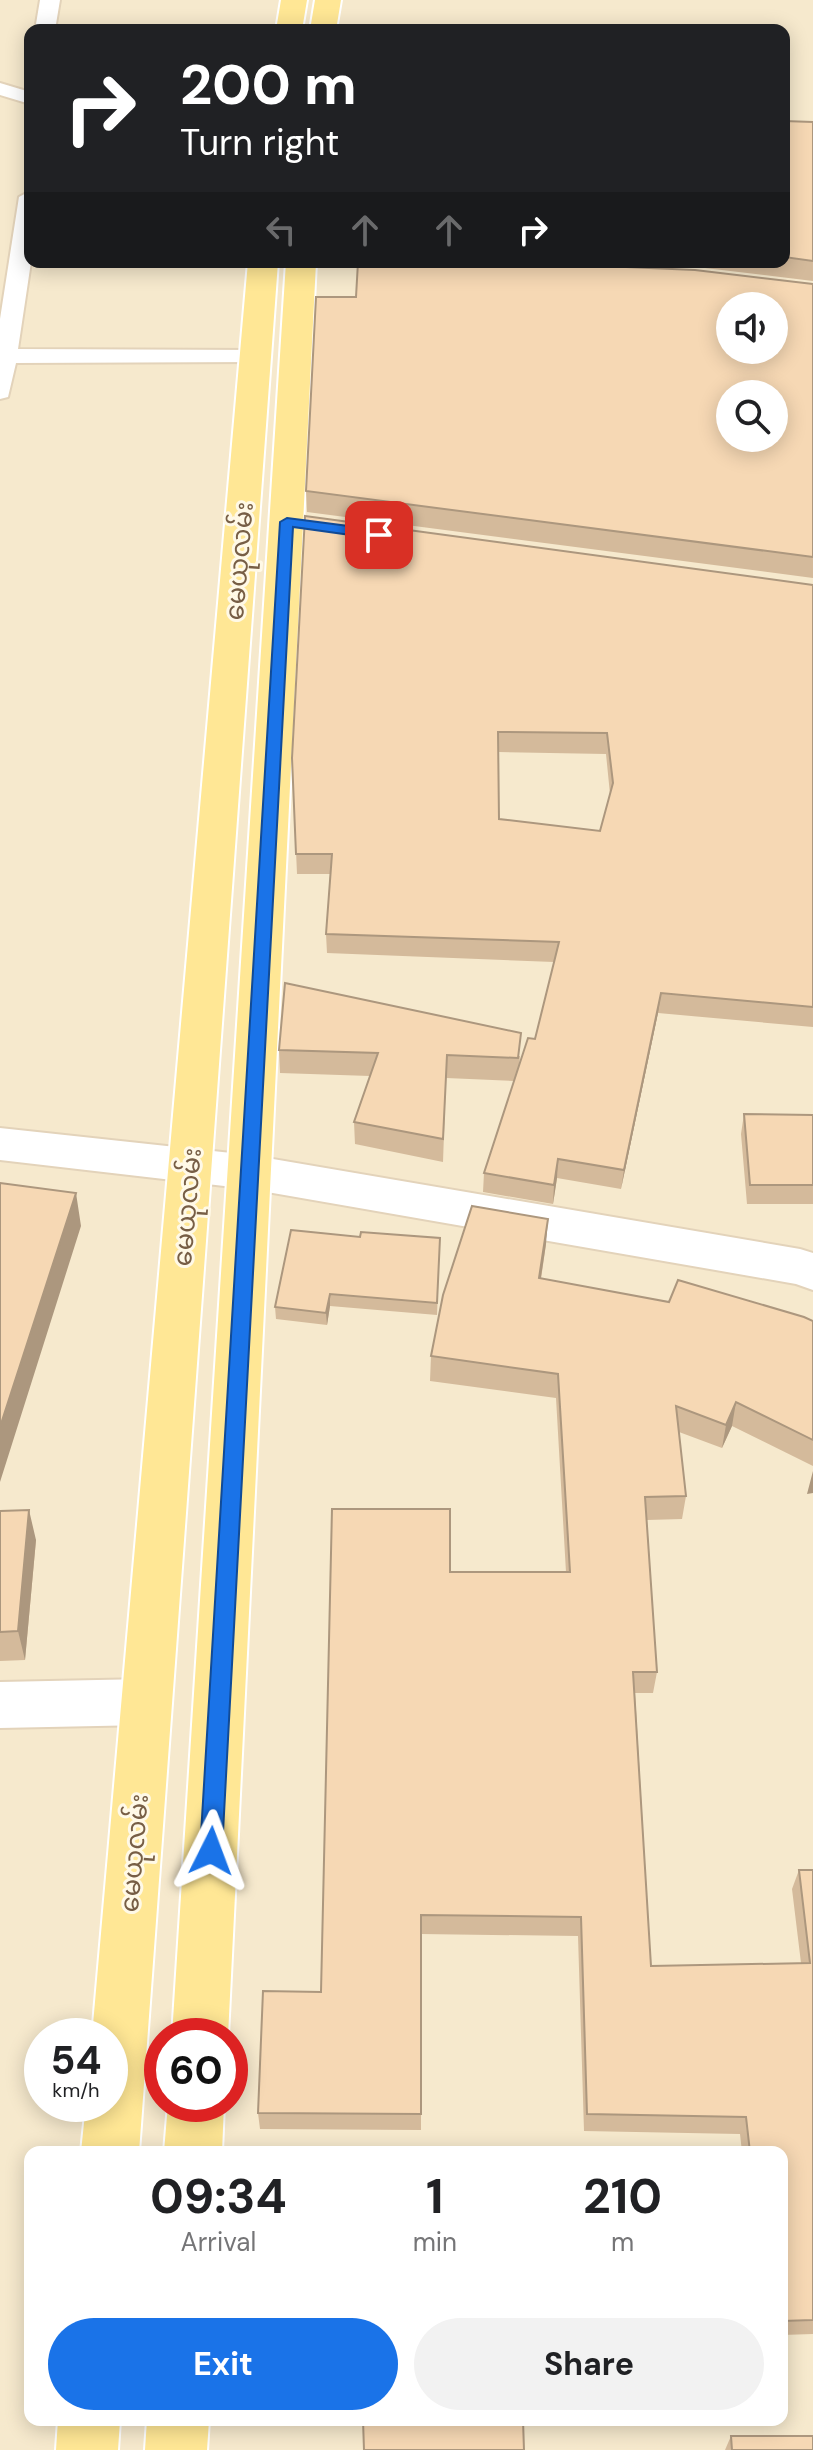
<!DOCTYPE html>
<meta charset="utf-8">
<style>
body{margin:0;font-family:"DM Sans","Noto Sans Myanmar",sans-serif;background:#f2f2f2;color:#202124;height:100vh;display:flex;flex-direction:column;font-size:30px;white-space:nowrap}
*{box-sizing:border-box;margin:0}
p{font-size:26px;color:#757577}
.icon{flex:none;width:44px;height:44px;fill:none;stroke:currentColor;stroke-width:2;stroke-linecap:round;stroke-linejoin:round}
.map{position:relative;flex:1;overflow:hidden}
.drawer{position:absolute;left:24px;top:2146px;width:764px;height:280px;display:flex;flex-direction:column;background:#fff;border-radius:16px;box-shadow:0 4px 20px #0003}
.drawer>*{flex:none}
.hud{position:absolute;left:24px;top:24px;width:766px;height:244px;border-radius:16px;box-shadow:0 4px 20px #0003;background:#202124;color:#fff;overflow:hidden}
.controls{position:absolute;left:716px;top:292px;display:grid;gap:16px}
.controls a{display:grid;place-items:center;width:72px;height:72px;border-radius:50%;background:#fff;box-shadow:0 4px 20px #0003;font-size:40px}
.speed{position:absolute;left:24px;top:2018px;display:flex;gap:16px;font-size:40px;font-weight:700;text-align:center}
.speed>*{display:grid;place-content:center;width:104px;height:104px;border-radius:50%;background:#fff;box-shadow:0 4px 20px #0003;line-height:1}
.speed small{font-size:20px;font-weight:400}
.speed .limit{border:12px solid #d22;background:#fff;color:#111}
.pin{position:absolute;display:grid;place-items:center;width:68px;height:68px;color:#fff;margin:-34px;border-radius:16px;box-shadow:0 4px 12px #0006}
.me{position:absolute;width:88px;margin:-44px;rotate:3deg;stroke-linejoin:round;filter:drop-shadow(0 0 6px #0008)}
.turn{display:flex;align-items:center;gap:28px;height:168px;padding:0 24px;font-size:36px}
.turn .icon{width:104px;height:104px;stroke-width:2.5}
.turn b{display:block;font-size:56px;line-height:68px}
.lanes{display:flex;align-items:center;height:76px;padding:0 24px;background:#0003;justify-content:center;gap:40px;direction:ltr}
.lanes .off{opacity:.35}
.eta{display:flex;justify-content:space-evenly;align-items:center;height:136px;text-align:center}
.eta b{font-size:48px;font-weight:700;line-height:56px}
.primary-button{display:flex;gap:16px;margin-top:auto;padding:16px 24px}
.primary-button a{flex:1;height:92px;border-radius:48px;background:#1a73e8;color:#fff;font-size:32px;font-weight:700;line-height:92px;text-align:center}
.primary-button a+a{background:#f2f2f2;color:#202124}
.map>svg:first-child{display:block}
.residential{fill:#f6e9cd;fill-rule:evenodd}
.lines{fill:none;stroke-linecap:round;stroke-linejoin:round}
.service-casing{stroke:#e3d3ba;stroke-width:4}
.minor-casing{stroke:#e3d3ba;stroke-width:4}
.primary-casing{stroke:#fff;stroke-width:4}
.service{fill:#fff;fill-rule:evenodd}
.minor{fill:#fff;fill-rule:evenodd}
.primary{fill:#ffe795;fill-rule:evenodd}
.wall{fill:#d4ba9b;fill-rule:evenodd}
.shaded-wall{fill:#ac977e}
.building{fill:#f6d8b4;stroke:#ac977e;stroke-width:2;fill-rule:evenodd}
.route{fill:#1a73e8;stroke:#114b97;stroke-width:2}
.labels{text-anchor:middle;stroke-width:6;stroke-linejoin:round;paint-order:stroke}
.street-label{font-size:26px;fill:#775e45;stroke:#fff9e7}
</style>
<div class="map">
<svg width="813" height="2450" viewBox="0 0 813 2450">
<rect width="100%" height="100%" fill="#fef7df"/>
<path class="residential" d="M0,0H813V2450H0ZM30,30H784V262H30ZM730,306H774V350H730ZM730,394H774V438H730ZM42,2036H110V2104H42ZM162,2036H230V2104H162ZM30,2152H782V2420H30Z"/>
<g class="lines">
<defs>
<path id="service" d="M40,0H60L55,30H35Z
M0,83L30,92V104L0,95Z
M30,191L31,262L18,349L255,350L263,352L266,357L263,362L16,363L8,397L0,399V319L19,197Z"/>
<path id="minor" d="M549,262H638L664,267L668,273L664,279L653,282L564,271L553,268Z
M0,1128L250,1155L800,1249L813,1253V1290L796,1284L250,1189L0,1160Z
M146,1679L164,1686L171,1702L164,1718L146,1725L0,1728V1682Z"/>
<path id="primary" d="M281,0H307L302,30H276Z
M315,0H341L336,30H310Z
M248,262H278L139,2152H81L86,2104H110V2036H92Z
M286,262H316L228,2036H172Z
M168,2104H224L222,2152H164Z
M58,2420H120L118,2450H56Z
M147,2420H209L207,2450H145Z"/>
</defs>
<use href="#service" class="service-casing"/>
<use href="#minor" class="minor-casing"/>
<use href="#primary" class="primary-casing"/>
<use href="#service" class="service"/>
<use href="#minor" class="minor"/>
<use href="#primary" class="primary"/>
</g>
<path class="wall" d="M784,121L813,122V281L705,268L706,262H784Z
M581,265L813,284V578L307,512L306,491L356,297Z
M813,585V1027L658,1013L621,1189L557,1178L553,1204L483,1192L484,1173L514,1081L446,1078L443,1162L355,1144L354,1122L370,1076L280,1073L279,1050L520,1056L519,1067L535,1039L554,962L327,953L326,934L330,874H297L292,758ZM499,752L606,754L610,794L600,831L499,819Z
M744,1114L813,1115V1204H747L741,1134Z
M360,1237L440,1238L437,1315L330,1306L327,1325L276,1319L275,1307Z
M546,1244L541,1279L669,1302L813,1321V1466L732,1426L722,1448L679,1432L686,1496L682,1519L647,1520L657,1672L653,1693H635L651,1966L801,1963L792,1889L799,1870H813V2334L782,2335V2152H742L740,2134L584,2131L578,1936L421,1934V2130L260,2129L258,2113L321,1992L450,1572H566L556,1398L430,1381L431,1356Z
M0,1511L36,1540L25,1660L0,1661Z
M731,2436L813,2450H725Z"/>
<path class="shaded-wall" d="M661,993L658,1013L621,1189L624,1170Z
M558,1159L557,1178L553,1204L554,1185Z
M76,1193L81,1226L0,1482V1427Z
M548,1219L546,1244L537,1303L539,1278Z
M330,1294V1306L327,1325L326,1313Z
M736,1402L732,1426L722,1448L726,1425Z
M813,1471V1493L807,1494Z
M29,1510L36,1540L25,1660L18,1631Z"/>
<path class="building" d="M784,121L813,122V261L784,257Z
M358,262H581V265L695,270L813,284V557L306,491L316,297H356ZM730,306H774V350H730ZM730,394H774V438H730Z
M305,516L813,585V1007L661,993L624,1170L558,1159L554,1185L484,1173L528,1038L535,1039L559,942L326,934L332,854H296L292,758ZM498,732L607,733L613,783L600,831L499,819Z
M285,983L521,1033L518,1058L447,1055L443,1139L354,1122L378,1053L279,1050Z
M744,1114L813,1115V1185H750Z
M0,1183L76,1193L0,1427Z
M472,1206L548,1219L539,1278L669,1302L678,1280L804,1317L813,1321V1440L736,1402L726,1425L676,1406L686,1496L645,1497L657,1672H633L651,1966L810,1963L799,1870H813V2320L782,2321V2152H750L746,2117L587,2114L581,1917L421,1915V2114L258,2113L263,1991L321,1992L332,1509H450V1572H570L558,1374L431,1356L443,1295Z
M291,1230L360,1237L361,1232L440,1238L437,1303L330,1294L326,1313L275,1307Z
M29,1510L18,1631L0,1632V1511Z
M363,2420H523L524,2450H364Z
M731,2436H813V2450H732Z"/>
<path class="route" d="M287,518L379,530L386,535L379,539L293,527L222,1851L219,1858L211,1861L203,1858L200,1851L280,522Z"/>
<g class="labels">
<g class="street-label">
<text transform="translate(239 561) rotate(-85)" y="9">မေယုလမ်း</text>
<text transform="translate(187 1207) rotate(-85)" y="9">မေယုလမ်း</text>
<text transform="translate(134 1853) rotate(-85)" y="9">မေယုလမ်း</text>
</g>
</g>
</svg>
<div class="controls">
<a><svg class="icon" aria-label="sound" viewBox="0 0 24 24"><path d="M4 9h4l5-4v14l-5-4H4zM17 9q2 3 0 6"/></svg></a>
<a><svg class="icon" aria-label="search" viewBox="0 0 24 24"><circle cx="10" cy="10" r="6"/><path d="M15 15l6 6"/></svg></a>
</div>
<div class="speed"><div>54<small>km/h</small></div><div class="limit">60</div></div>
<div class="pin" style="left:379px;top:535px;background:#d93025"><svg class="icon" aria-label="arrive" viewBox="0 0 24 24"><path d="M6 21V4h12l-3 4 3 4H6"/></svg></div>
<svg class="me" style="left:211px;top:1851px" viewBox="-20 -20 40 40"><path d="M0-17L14 15 0 8-14 15z" fill="#1a73e8" stroke="#fff" stroke-width="4"/></svg>
<div class="hud">
<div class="turn"><svg class="icon" aria-label="right" viewBox="0 0 24 24"><path d="M7 20v-9h11M14 6l5 5-5 5"/></svg><div><b>200 m</b>Turn right</div></div>
<div class="lanes"><svg class="icon off" aria-label="left" viewBox="0 0 24 24"><path d="M17 20v-9H6M10 6l-5 5 5 5"/></svg><svg class="icon off" aria-label="ahead" viewBox="0 0 24 24"><path d="M12 20V5M6 11l6-6 6 6"/></svg><svg class="icon off" aria-label="ahead" viewBox="0 0 24 24"><path d="M12 20V5M6 11l6-6 6 6"/></svg><svg class="icon" aria-label="right" viewBox="0 0 24 24"><path d="M7 20v-9h11M14 6l5 5-5 5"/></svg></div>
</div>
<section class="drawer">
<div class="eta">
<div><b>09:34</b><p>Arrival</p></div>
<div><b>1</b><p>min</p></div>
<div><b>210</b><p>m</p></div>
</div>
<div class="primary-button"><a>Exit</a><a>Share</a></div>
</section>
</div>
